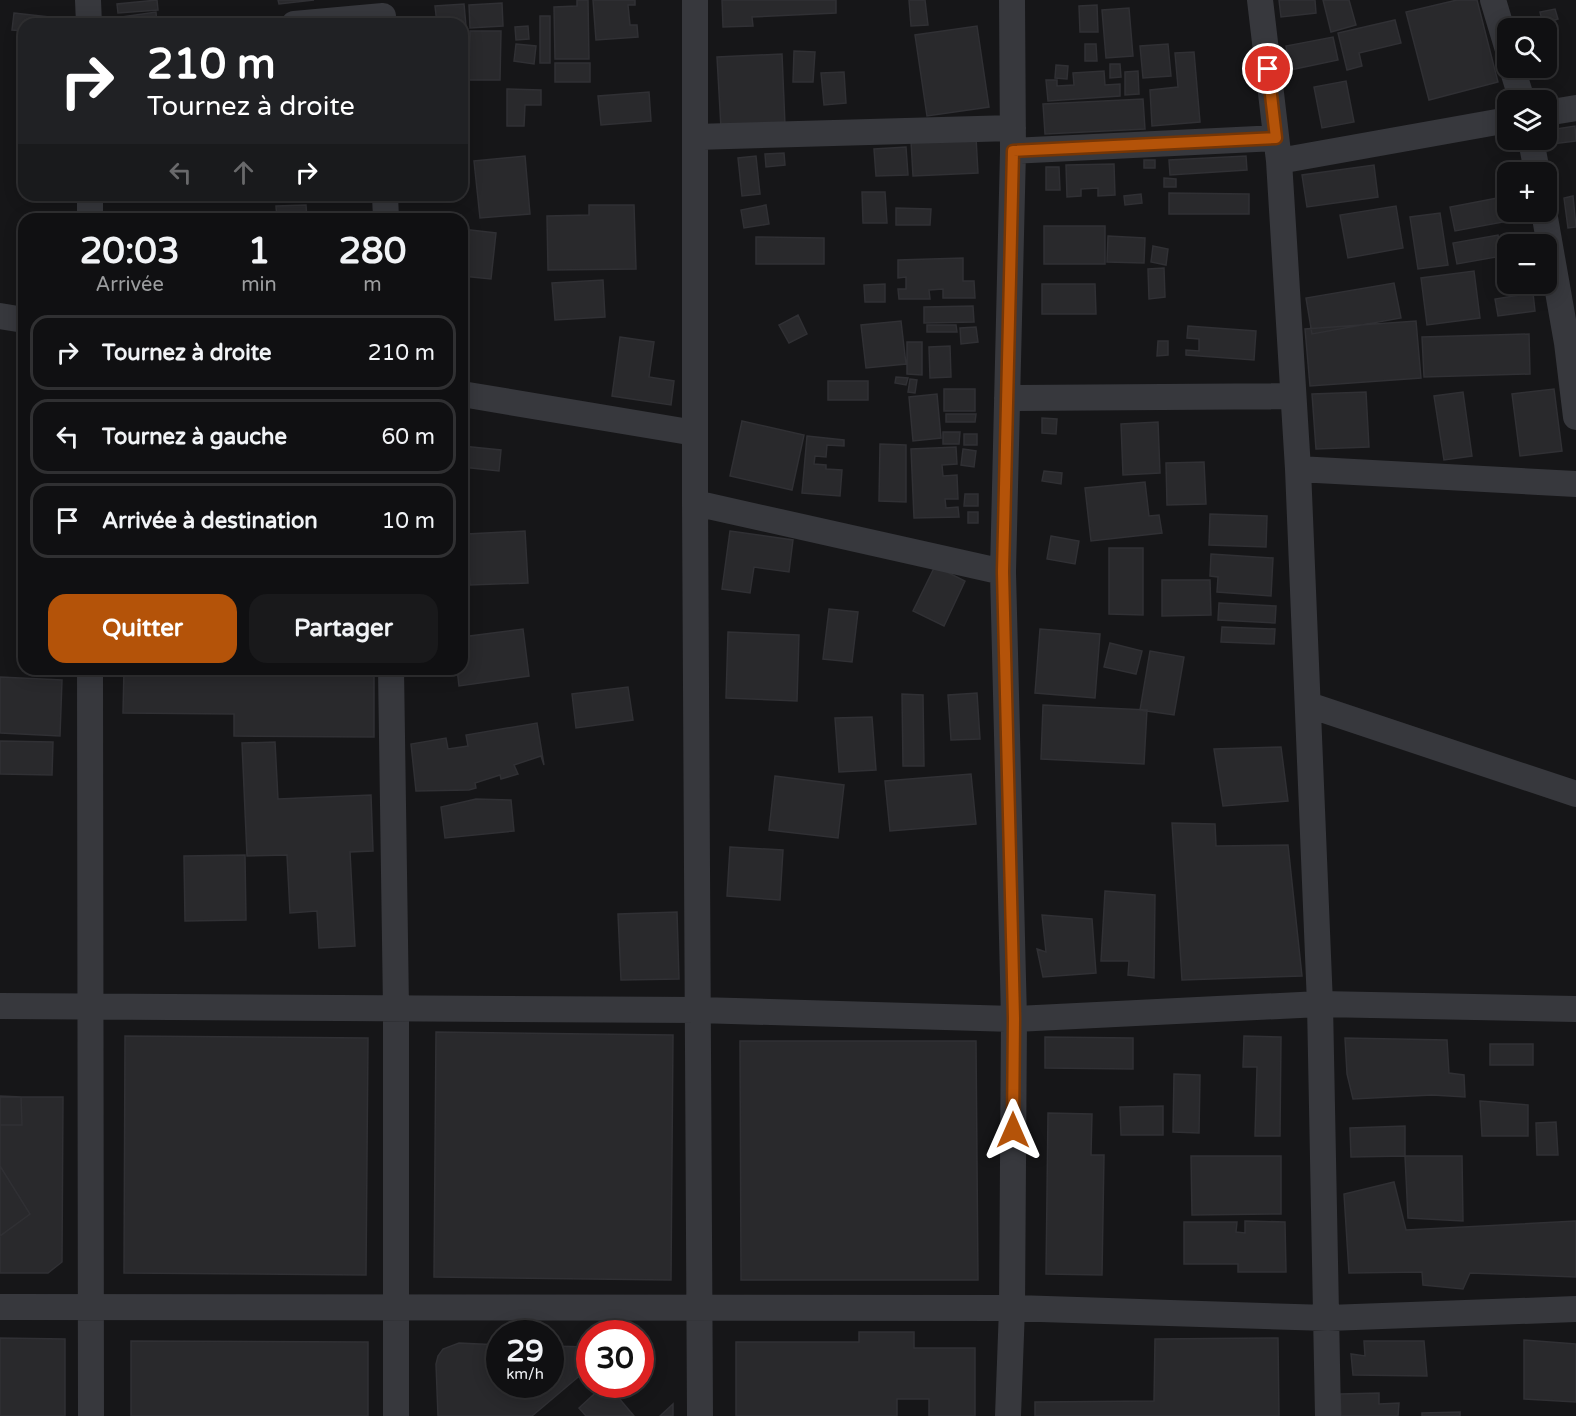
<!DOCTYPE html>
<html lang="fr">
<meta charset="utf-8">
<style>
body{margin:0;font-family:"Varela Round",sans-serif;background:#19191b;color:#f1f3f6;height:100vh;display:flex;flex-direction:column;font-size:22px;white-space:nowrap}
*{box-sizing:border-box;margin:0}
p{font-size:20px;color:#9c9d9f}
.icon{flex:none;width:33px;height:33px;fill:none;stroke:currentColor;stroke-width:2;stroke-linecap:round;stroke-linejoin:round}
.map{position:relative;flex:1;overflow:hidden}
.panel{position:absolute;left:18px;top:213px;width:450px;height:462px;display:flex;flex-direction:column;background:#101012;border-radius:18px;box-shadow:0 3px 15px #0003,0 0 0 2px #303032}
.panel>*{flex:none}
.banner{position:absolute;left:18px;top:18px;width:450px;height:183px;border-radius:18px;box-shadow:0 3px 15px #0003,0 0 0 2px #303032;background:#202124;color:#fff;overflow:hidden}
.controls{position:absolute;left:1497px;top:18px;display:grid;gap:12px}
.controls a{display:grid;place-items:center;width:60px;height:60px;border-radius:12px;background:#101012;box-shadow:0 3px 15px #0003,0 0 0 2px #303032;font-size:30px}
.speed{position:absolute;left:486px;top:1320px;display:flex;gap:12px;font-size:30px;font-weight:700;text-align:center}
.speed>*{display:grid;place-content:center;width:78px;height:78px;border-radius:50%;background:#101012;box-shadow:0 3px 15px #0003,0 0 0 2px #303032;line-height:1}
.speed small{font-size:15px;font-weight:400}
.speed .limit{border:9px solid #d22;background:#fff;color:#111}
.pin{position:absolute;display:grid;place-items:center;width:51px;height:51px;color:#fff;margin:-26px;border:3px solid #fff;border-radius:50%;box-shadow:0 2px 6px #0007}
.me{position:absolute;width:66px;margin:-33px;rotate:0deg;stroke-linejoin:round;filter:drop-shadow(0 0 4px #0008)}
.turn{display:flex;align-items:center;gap:21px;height:126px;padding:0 30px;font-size:27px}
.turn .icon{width:78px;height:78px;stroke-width:2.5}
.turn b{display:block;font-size:42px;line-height:51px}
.lanes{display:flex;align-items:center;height:57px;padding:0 30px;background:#0003;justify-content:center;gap:30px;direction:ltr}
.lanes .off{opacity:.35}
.eta{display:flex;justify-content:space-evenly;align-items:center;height:102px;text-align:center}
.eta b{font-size:36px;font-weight:800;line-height:42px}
.action{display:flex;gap:12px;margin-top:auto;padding:12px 30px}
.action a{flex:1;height:69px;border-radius:18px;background:#b45309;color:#fff;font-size:24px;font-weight:800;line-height:69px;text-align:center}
.action a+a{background:#19191b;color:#f1f3f6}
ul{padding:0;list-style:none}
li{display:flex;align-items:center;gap:18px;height:75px;margin:0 12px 9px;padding:0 18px;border:3px solid #303032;border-radius:18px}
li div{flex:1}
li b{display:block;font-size:22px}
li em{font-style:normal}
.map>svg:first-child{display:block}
.building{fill:#29292c;stroke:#303034;stroke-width:1.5}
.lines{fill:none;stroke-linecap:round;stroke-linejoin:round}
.street{stroke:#37383d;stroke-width:26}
.route-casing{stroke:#753606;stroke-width:15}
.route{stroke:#b45309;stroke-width:10}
</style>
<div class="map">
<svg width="1576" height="1416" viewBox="0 0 1576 1416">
<rect width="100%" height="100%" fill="#161618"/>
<path class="building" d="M157,0L158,10L118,13L117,4Z
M278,0H314L279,4Z
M577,0H588L589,59H555L554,7L577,6Z
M593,0H635V5H628L630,25H637L638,37L596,40Z
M722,0H836V13L752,17L753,26L723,27Z
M909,0H925L928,25L911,26Z
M1279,0H1315L1316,13L1281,17Z
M1323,0H1349L1356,25L1331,32Z
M1457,0H1477L1498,82L1429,100L1406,12Z
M502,3L503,26L470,28L469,5Z
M464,4L466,26L462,27V24H437L435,6Z
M1097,5L1098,32H1080L1079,6Z
M1129,8L1133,56L1106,58L1102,10Z
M1555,9L1558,19L1543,24L1540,12Z
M156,12L157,24H116L115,18Z
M14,13L67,19L66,24H24V31L12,30Z
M540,16H550V63H540Z
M1395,20L1401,43L1359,53L1362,66L1347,70L1338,33Z
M528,26L529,39L516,40L515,27Z
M977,26L989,107L927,116L915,35Z
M470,31H501L500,80H469Z
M1333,37L1338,60L1290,70L1286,46Z
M516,44L536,46L534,64L514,61Z
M1085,44H1096L1097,61H1085Z
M1168,44L1171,76L1143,78L1140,46Z
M794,51L815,52L813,82H793Z
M1194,52L1200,122L1152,126L1150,90L1178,87L1175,53Z
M782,54L785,125L721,128L717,57Z
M555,63H590V82H555Z
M1110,64H1120L1121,77L1110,78Z
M1056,65L1068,66L1067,79L1055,78Z
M1104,71L1105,85L1120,84V96L1048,101L1046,80H1057V86L1074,85L1073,73Z
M1138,71L1139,94L1125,95V72Z
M844,72L846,103L824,105L821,73Z
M1346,81L1354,122L1322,128L1314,87Z
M507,89L541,90V105H525L524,126H507Z
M649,92L651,121L601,125L598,96Z
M1143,99L1145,129L1045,134L1043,104Z
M1575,126L1576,141L1552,144L1549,130Z
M976,137L978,173L913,176L911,141Z
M906,147L908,175L876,176L874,149Z
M784,153L785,165L766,167L765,154Z
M525,156L530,214L480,218L474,161Z
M756,156L760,194L742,196L738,158Z
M1246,156L1247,170L1170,175L1169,160Z
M1144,160H1155V168H1144Z
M1114,164L1115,195L1098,196V188L1081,189V196L1067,197L1066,165Z
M1374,165L1378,197L1307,207L1302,175Z
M1046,167H1059L1060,190H1046Z
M1164,178L1176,179V187H1164Z
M862,192H885L887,223H863Z
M1169,193L1249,194V214H1169Z
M1141,194L1142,203L1125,205L1124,196Z
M176,195H202V200L176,197Z
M1508,196V212H1513L1514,220L1455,231L1450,207Z
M1573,196L1576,227L1568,228L1564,198Z
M306,205L307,219H277L276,206Z
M589,205H634L636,269L548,270L547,216L589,215Z
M766,205L769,224L744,228L741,210Z
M1396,206L1403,248L1348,258L1340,215Z
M896,208L931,209L930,225H896Z
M1440,213L1448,265L1418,269L1410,217Z
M1044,226H1105V264H1044Z
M462,229L496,233L491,279L462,276Z
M1498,235L1502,256L1457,264L1453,243Z
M1108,236L1145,238L1144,263L1107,262Z
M756,237L824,238V264H756Z
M1153,246L1168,249L1166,265L1151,262Z
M963,258V281H974L975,298H943V289L929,290L930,299H899L898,289H906V277L898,278V260Z
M1164,268L1165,297L1149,299L1148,269Z
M1474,271L1480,318L1427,325L1421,278Z
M603,280L605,317L555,320L552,283Z
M1394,283L1401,318L1312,334L1306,298Z
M885,284V302H865L864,285Z
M1042,284H1095L1096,314H1042Z
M1533,293L1535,311L1498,316L1495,299Z
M973,306L974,322L924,323V307Z
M798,315L807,334L789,343L779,325Z
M901,321L906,364L866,368L861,325Z
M1416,321L1421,378L1310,386L1305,329Z
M927,325H956L957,332H927Z
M1188,326L1256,331L1254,360L1186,355V350L1199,351V339L1187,338Z
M976,327L978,342L961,344L960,328Z
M1529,334L1530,374L1424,377L1422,337Z
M620,337L654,342L649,377L674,381L671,405L612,396Z
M1158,341H1168V355L1157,356Z
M907,342H922V375L907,374Z
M950,346L951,377L930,378L929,347Z
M896,377L908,378L906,385L895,383Z
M910,379L917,380L915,393L908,392Z
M828,381H868V400H828Z
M944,389H975V411H944Z
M1554,389L1562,451L1520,456L1512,394Z
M1366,392L1369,447L1316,449L1312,394Z
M1463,392L1472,456L1444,460L1434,396Z
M937,394L941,438L913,441L909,397Z
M946,414H976L975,422H946Z
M1042,418L1057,419L1056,434L1042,433Z
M742,421L804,435L792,490L730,476Z
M1158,422L1160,473L1123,475L1121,424Z
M943,432H960L959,444H943Z
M964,434H977V445H964Z
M807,436L844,440V446L827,445L826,457L815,456L814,464L826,465V469L842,470L840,496L802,493Z
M880,444L906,445V502L879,501Z
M462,446L501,450L499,471L462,467Z
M956,447L957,464L942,465L943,476L957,475L958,499H945L946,508L958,507L959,517L914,518L911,449Z
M963,449L976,451L974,467L961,465Z
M1204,462L1206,504L1167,505L1166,463Z
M1044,471L1062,473L1061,484L1042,481Z
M1145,482L1149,516L1159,515L1162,533L1091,541L1085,488Z
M965,494H978V506H964Z
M968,512H978V523H968Z
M1210,514L1267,516L1266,547L1209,545Z
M525,531L528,583L470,585L467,534Z
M730,531L793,540L789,572L754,567L750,593L722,589Z
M1051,536L1079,541L1075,564L1047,559Z
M1109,548H1143V615L1109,614Z
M1211,554L1273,558L1271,596L1217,592L1218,577L1210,576Z
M935,566L965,581L944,626L913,611Z
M1162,580H1210L1211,615L1162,616Z
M1219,603L1276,606L1275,623L1218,620Z
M829,609L858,612L852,662L823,659Z
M1222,627L1275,629L1274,644L1221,642Z
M523,629L529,676L459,686L457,669H462V637Z
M1040,629L1100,634L1095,698L1035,693Z
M728,632L799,635L797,701L726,698Z
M1110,643L1142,651L1136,674L1104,667Z
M1150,651L1184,657L1174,715L1140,710Z
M124,669L374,671V737L234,736V714L123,713Z
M0,677L62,680L60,736L0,733Z
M628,687L633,720L576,728L572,694Z
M977,693L980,739L951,740L948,695Z
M902,694L923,695L924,766H903Z
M1043,705L1147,710L1144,764L1041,759Z
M872,717L876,770L839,772L835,718Z
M537,723L544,765L541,756L514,765L518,774L501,779L500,775L475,783L476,788L469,790L416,791L411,744L446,738L448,749L468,746L466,735Z
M0,741L53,742L52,775L0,774Z
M275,742L278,799L371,795L373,851L350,852L355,946L319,948L317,911L290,913L287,855L247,856L242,743Z
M1281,747L1288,801L1223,806L1214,749Z
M971,774L976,824L890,831L885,781Z
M775,776L844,785L838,838L769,830Z
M476,799L511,800L514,831L445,838L441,807Z
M1172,823L1215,824L1216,846L1288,845L1302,976L1182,980Z
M730,847L783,850L780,900L727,896Z
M245,855L246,920L185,921L184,856Z
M1105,891L1155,895L1154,978L1128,975L1129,961H1101Z
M677,912L679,979L621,980L618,914Z
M1042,915L1092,919L1096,973L1043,977L1037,949L1046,952Z
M436,1032L673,1035L671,1280L434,1277Z
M125,1036L368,1038L366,1275L124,1273Z
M1244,1036L1281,1037L1280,1136H1255L1257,1067H1243Z
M1045,1037L1133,1038V1069L1045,1068Z
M1345,1038L1447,1040L1449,1073L1464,1075L1465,1097L1432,1095L1353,1099L1347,1074Z
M740,1041H976L978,1280H741Z
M1490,1044H1533V1065H1490Z
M1174,1074L1200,1075L1199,1133L1173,1132Z
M0,1096L21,1097L22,1125H0Z
M0,1097H63L62,1262L48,1273H0Z
M1480,1101L1528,1105V1136H1482Z
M1163,1106V1135H1121L1120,1107Z
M1048,1113L1092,1114L1091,1155H1104L1102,1275L1046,1274Z
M1556,1122L1558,1155H1537L1536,1123Z
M1405,1126V1156L1351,1157L1350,1128Z
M1191,1156H1281V1214L1192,1215Z
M1405,1156H1462L1463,1221L1408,1218Z
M0,1166L30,1214L0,1236Z
M1394,1182L1406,1230L1576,1221V1277L1470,1273L1463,1289L1423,1285L1422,1272L1349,1273L1344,1194Z
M1245,1221L1285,1222L1286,1272H1238V1264H1184V1222H1237L1236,1232L1245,1233Z
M859,1332H914V1348H975V1416H929V1399H897V1416H736V1342H859Z
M0,1338L65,1339V1416H0Z
M1278,1338L1279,1416H1035V1402L1154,1401L1155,1339Z
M1524,1340L1576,1344V1402L1524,1399Z
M131,1341L368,1342V1416H131Z
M1364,1341H1424L1427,1376L1353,1375L1351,1354L1365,1356Z
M459,1343L500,1345V1384H550V1346L590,1347V1367L532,1416H438L436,1364L438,1356L443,1349Z
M605,1384H607L634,1416H586L579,1408Z
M1379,1393V1404L1399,1403L1398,1416H1341L1340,1394Z
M673,1404V1416H660Z
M1460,1412V1416H1422V1413Z"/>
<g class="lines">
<path class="street" d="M88,0L89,24
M695,0V503L700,1416
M1260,0L1279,161L1298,469L1320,1004L1328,1416
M1493,0L1508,50
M294,24L383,16
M1512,68L1522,100
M1546,113L1576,108
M695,137L1013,128
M1531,140L1537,172
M1013,151L1276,138
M1279,161L1508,120
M385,195L386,219
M1544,212L1567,343L1576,417
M90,219V195
M0,316L24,320
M462,394L695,433
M1007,398L1293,396
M1298,469L1576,484
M695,503L1003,572
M90,669L91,1416
M391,669L396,1008V1416
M1309,705L1576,794
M0,1006L698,1010L1014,1019L1320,1004L1576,1009
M0,1307L1012,1308L1328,1318L1576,1309
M1008,1416L1012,1308L1014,1019L1003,572L1013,151L1012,0"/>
</g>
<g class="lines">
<defs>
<path id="route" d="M1013,1130L1014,1018L1003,572L1013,151L1276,138L1268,69"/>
</defs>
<use href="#route" class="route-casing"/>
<use href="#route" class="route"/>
</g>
</svg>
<div class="controls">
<a><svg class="icon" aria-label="search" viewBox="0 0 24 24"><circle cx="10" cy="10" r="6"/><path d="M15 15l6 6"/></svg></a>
<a><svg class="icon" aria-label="layers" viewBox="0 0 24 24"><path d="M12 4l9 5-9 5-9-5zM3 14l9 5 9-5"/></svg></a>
<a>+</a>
<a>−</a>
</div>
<div class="speed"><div>29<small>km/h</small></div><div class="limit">30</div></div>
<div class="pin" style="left:1268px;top:69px;background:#d93025"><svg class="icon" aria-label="arrive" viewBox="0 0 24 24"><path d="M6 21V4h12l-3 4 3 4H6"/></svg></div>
<svg class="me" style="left:1013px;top:1130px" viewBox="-20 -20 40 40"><path d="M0-17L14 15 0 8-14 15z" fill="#b45309" stroke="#fff" stroke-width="4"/></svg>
<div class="banner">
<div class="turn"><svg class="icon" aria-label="right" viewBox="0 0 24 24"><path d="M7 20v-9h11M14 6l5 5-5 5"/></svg><div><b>210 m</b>Tournez à droite</div></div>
<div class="lanes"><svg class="icon off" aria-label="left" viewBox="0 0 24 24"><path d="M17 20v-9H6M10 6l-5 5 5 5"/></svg><svg class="icon off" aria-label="ahead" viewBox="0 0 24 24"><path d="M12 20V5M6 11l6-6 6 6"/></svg><svg class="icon" aria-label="right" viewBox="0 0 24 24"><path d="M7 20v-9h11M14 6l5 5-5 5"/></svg></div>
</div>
<section class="panel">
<div class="eta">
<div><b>20:03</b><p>Arrivée</p></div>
<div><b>1</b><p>min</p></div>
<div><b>280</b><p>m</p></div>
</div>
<ul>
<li><svg class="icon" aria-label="right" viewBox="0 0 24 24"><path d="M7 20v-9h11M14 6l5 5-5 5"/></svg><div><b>Tournez à droite</b></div><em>210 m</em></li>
<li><svg class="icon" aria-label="left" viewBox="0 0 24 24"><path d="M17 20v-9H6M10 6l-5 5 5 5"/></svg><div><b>Tournez à gauche</b></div><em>60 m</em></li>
<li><svg class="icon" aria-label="arrive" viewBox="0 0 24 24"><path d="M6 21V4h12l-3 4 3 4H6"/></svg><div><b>Arrivée à destination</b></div><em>10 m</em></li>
</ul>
<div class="action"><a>Quitter</a><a>Partager</a></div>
</section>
</div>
